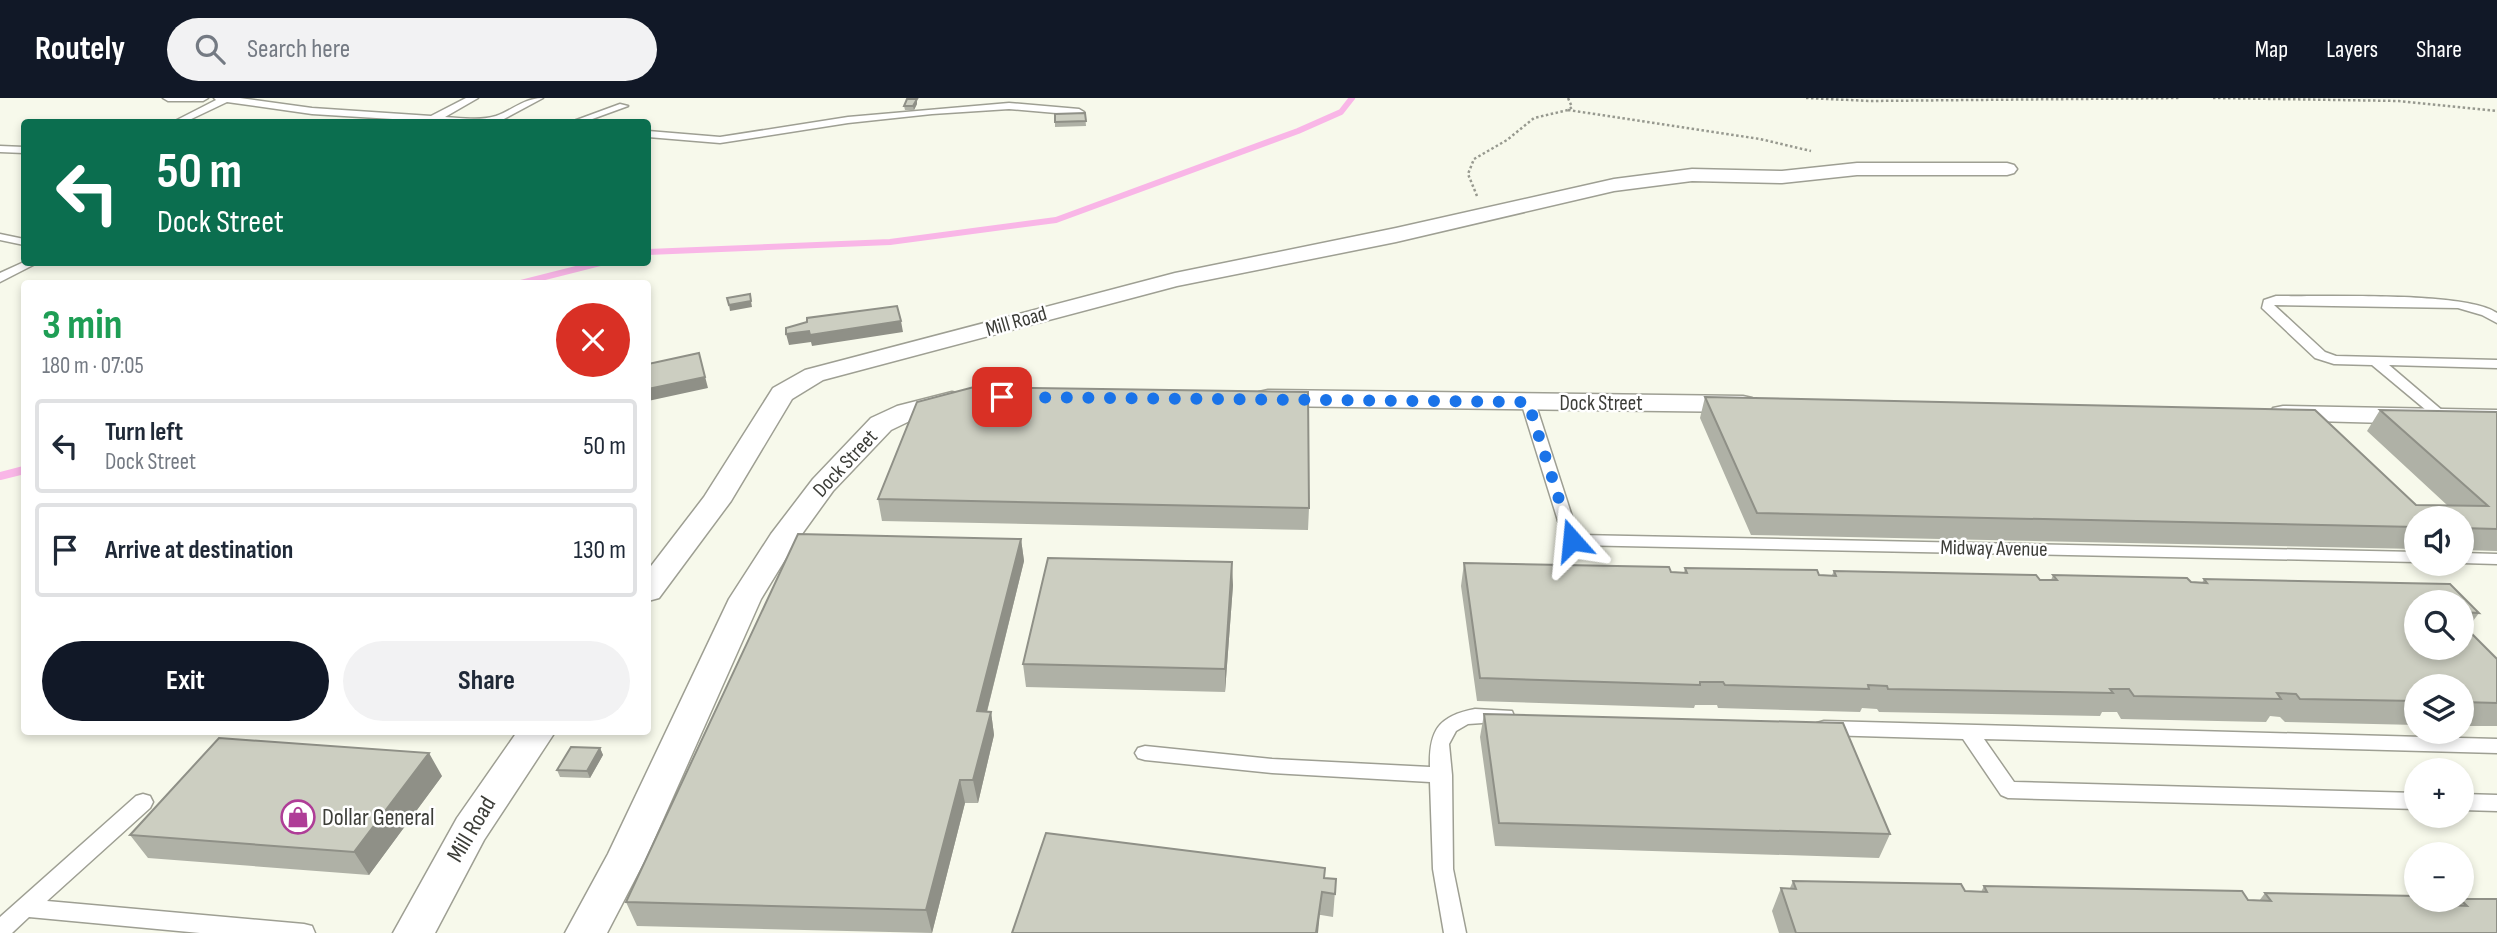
<!DOCTYPE html>
<meta charset="utf-8">
<style>
body{margin:0;font-family:"Sofia Sans Condensed",sans-serif;background:#f2f2f3;color:#1f2937;height:100vh;display:flex;flex-direction:column;font-size:26px;white-space:nowrap}
*{box-sizing:border-box;margin:0}
p{font-size:23px;color:#747a83}
.icon{flex:none;width:38px;height:38px;fill:none;stroke:currentColor;stroke-width:2;stroke-linecap:round;stroke-linejoin:round}
.map{position:relative;flex:1;overflow:hidden}
.side{position:absolute;left:21px;top:182px;width:630px;height:455px;display:flex;flex-direction:column;background:#fff;border-radius:7px;box-shadow:0 4px 10px #0003}
.side>*{flex:none}
.guide{position:absolute;left:21px;top:21px;width:630px;height:147px;border-radius:7px;box-shadow:0 4px 10px #0003;background:#0b6e4f;color:#fff;overflow:hidden}
.tools{position:absolute;left:2404px;top:408px;display:grid;gap:14px}
.tools a{display:grid;place-items:center;width:70px;height:70px;border-radius:50%;background:#fff;box-shadow:0 4px 10px #0003;font-size:35px}
.pin{position:absolute;display:grid;place-items:center;width:60px;height:60px;color:#fff;margin:-30px;border-radius:14px;box-shadow:0 4px 10px #0006}
.me{position:absolute;width:77px;margin:-38px;rotate:342deg;stroke-linejoin:round;filter:drop-shadow(0 0 5px #0008)}
.turn{display:flex;align-items:center;gap:24px;height:147px;padding:0 21px;font-size:32px}
.turn .icon{width:91px;height:91px;stroke-width:2.5}
.turn b{display:block;font-size:49px;line-height:60px}
.round{display:grid;place-items:center;flex:none;width:74px;height:74px;border-radius:37px;background:#f2f2f3}
.headline{display:flex;align-items:center;justify-content:space-between;height:119px;padding:0 21px}
h1{font-size:42px;font-weight:700;line-height:52px;color:#1e9e55}
.button{display:flex;gap:14px;margin-top:auto;padding:14px 21px}
.button a{flex:1;height:80px;border-radius:42px;background:#111827;color:#fff;font-size:28px;font-weight:700;line-height:80px;text-align:center}
.button a+a{background:#f2f2f3;color:#1f2937}
ul{padding:0;list-style:none}
li{display:flex;align-items:center;gap:21px;height:94px;margin:0 14px 10px;padding:0 7px;border:4px solid #e0e1e3;border-radius:7px}
li div{flex:1}
li b{display:block;font-size:26px}
li em{font-style:normal}
header{display:flex;align-items:center;gap:42px;box-sizing:border-box;height:98px;padding:0 35px;background:#111827;color:#fff}
header strong{font-size:33px}
nav{display:flex;gap:38px;margin-inline-start:auto;font-size:24px}
.search{width:490px;height:63px;background:#f2f2f3;display:flex;align-items:center;gap:18px;box-sizing:border-box;padding:0 24px;border-radius:38px;color:#747a83;font-size:26px}
.map>svg:first-child{display:block}
.lines{fill:none;stroke-linecap:round;stroke-linejoin:round}
.stream-far1{stroke:#f9b6e7;stroke-width:6}
.stream{stroke:#f9b6e7;stroke-width:8}
.service-casing{stroke:#9e9f93;stroke-width:3}
.minor-casing{stroke:#9e9f93;stroke-width:3}
.path{stroke:#97998f;stroke-width:2.5;stroke-dasharray:2.5 2.5;stroke-linecap:butt}
.service{fill:#fff;fill-rule:evenodd}
.minor{fill:#fff;fill-rule:evenodd}
.wall{fill:#afb1a6;fill-rule:evenodd}
.shaded-wall{fill:#8f9087}
.building{fill:#cccec1;stroke:#8f9087;stroke-width:2}
.route{stroke:#1a73e8;stroke-width:12;stroke-dasharray:0 21.6}
.labels{text-anchor:middle;stroke-width:5;stroke-linejoin:round;paint-order:stroke}
.street-label{font-size:21px;fill:#3c3d38;stroke:#fff}
.near-poi-label{font-size:24px;fill:#3c3d38;stroke:#fff;text-anchor:start}
.near-street-label{font-size:24px;fill:#3c3d38;stroke:#fff}
</style>
<header>
<strong>Routely</strong>
<div class="search"><svg class="icon" aria-label="search" viewBox="0 0 24 24"><circle cx="10" cy="10" r="6"/><path d="M15 15l6 6"/></svg>Search here</div>
<nav><a>Map</a><a>Layers</a><a>Share</a></nav>
</header>
<div class="map">
<svg width="2497" height="835" viewBox="0 0 2497 835">
<rect width="100%" height="100%" fill="#f7f9eb"/>
<g class="lines">
<path class="stream-far1" d="M648,154L890,144L1056,122L1298,33L1341,14L1352,0
M517,186L604,164"/>
<path class="stream" d="M0,378L24,372"/>
<defs>
<path id="service" d="M163,0H208L203,3H168Z
M214,0H240L312,10L431,18L466,0H478L445,19C461,20 479,23 496,18C513,12 524,0 543,0L502,22L491,24H441L312,16L227,4L185,24H173L216,2Z
M1009,5L1079,11L1084,14L1079,17L1009,11L932,16L848,25L720,45L648,39V33L720,39L848,19Z
M620,6L628,8L584,24H571Z
M0,48L24,49V55L0,54Z
M0,136L24,141V147L0,142Z
M24,164H39L0,184V175Z
M2276,198C2321,199 2466,193 2497,215V225L2482,217L2458,210L2274,207L2325,254L2336,258L2497,262V270L2389,267L2450,319L2448,322H2438L2372,267L2334,266L2315,260L2262,210L2264,202Z
M1528,300L1535,304L1578,437L2417,454V464L1572,447L1564,442L1521,304Z
M2462,455L2497,456V466L2462,465Z
M1475,611L1512,613L1514,618L1512,623L1468,626L1456,633L1449,646L1452,677L1453,771L1466,835H1444L1433,771L1430,684L1272,675L1145,662L1138,660L1135,655L1138,650L1145,648L1272,661L1430,669C1429,633 1438,618 1475,611Z
M1824,623L2497,641V655L1984,641L2014,684L2417,695V711L2008,700L2001,697L1963,641L1824,637L1817,635L1815,630L1817,625Z
M143,696L150,698L153,704L150,710L47,803L304,826L312,828L315,835H200L29,819L12,835H0V819L136,698Z
M2462,696L2497,697V713L2462,712Z"/>
<path id="minor" d="M1857,65H2007L2014,67L2017,71L2014,75L2007,77H1857L1782,85L1692,83L1614,93L1396,144L1177,188L823,282L792,301L731,403L659,500L648,503V472L704,399L773,290L805,272L1175,175L1396,130L1614,81L1692,71L1782,73Z
M1268,292L1743,298L1752,300L1756,306L1752,312L1743,314L1268,308L1259,306L1255,300L1259,294Z
M952,294L961,296L965,302L961,308L916,320L891,332L833,393L794,447L761,501L645,762L607,835H565L608,756L729,501L771,436L813,381L871,320L897,308Z
M2283,308L2497,312V328L2273,322L2270,316L2273,310Z
M517,634H555L484,742L435,835H393L457,720Z"/>
</defs>
<use href="#service" class="service-casing"/>
<use href="#minor" class="minor-casing"/>
<path class="path" d="M1806,0L1870,3L2180,0
M2213,0L2399,3L2497,13
M1568,12L1760,41L1811,53
M1477,98L1468,76L1474,61L1507,42L1534,20L1568,12L1572,9L1568,0"/>
<use href="#service" class="service"/>
<use href="#minor" class="minor"/>
</g>
<path class="wall" d="M917,6L914,12H905L904,8Z
M1085,15L1086,28L1055,29V16Z
M1705,299L2416,407H2447L2367,333L2380,312L2497,314V453L2462,452V420H2417V451L1751,437L1700,320Z
M878,401L1309,410L1308,432L882,423Z
M1021,441L1024,463L987,614H991L994,637L978,705H965L932,835L637,828L626,804Z
M1464,465L1669,469L1671,474L1684,475L1685,470L1817,472L1819,477H1832L1834,473L2036,477L2040,482H2051L2053,477L2187,480L2191,484L2202,485L2204,481L2450,486L2479,515L2467,531L2497,561V628H2462V588H2417V627L2285,624L2280,619L2270,618L2266,624L2121,621L2117,614H2102L2100,618L1879,614L1877,611L1862,610L1860,614L1718,610L1717,607H1695L1694,610L1477,603L1461,488ZM2417,504H2462V550H2417Z
M1233,487L1225,594L1026,589L1023,566Z
M1484,616L1890,736L1879,760L1495,748L1480,639Z
M600,650L603,657L590,680L560,679L557,672Z
M442,678L369,777L148,760L130,737Z
M1325,770V780L1336,781L1333,819L1321,817L1012,835Z
M1793,783L1981,794L1984,788L2248,802L2259,803L2265,795L2454,808L2460,802H2462L2497,835H1779L1772,813L1781,790H1790Z"/>
<path class="shaded-wall" d="M917,1V6L914,12L913,8Z
M751,203L752,209L730,213L729,207Z
M901,223L903,234L812,248L811,244L789,247L786,236L809,233Z
M699,255L708,290L648,303V291Z
M1021,441L1024,463L981,637L977,613Z
M1232,464L1233,487L1225,594V571Z
M991,614L994,637L978,705L973,682Z
M600,650L603,657L590,680L587,673Z
M429,655L442,678L369,777L354,754Z
M960,682L965,705L932,835L926,812Z
M1322,794L1318,835H1316Z"/>
<path class="building" d="M907,1H917L913,8H904Z
M1085,15L1086,23L1055,24V16Z
M750,196L751,203L729,207L727,200Z
M897,208L901,223L810,237L809,233L786,236V230L807,224V220Z
M699,255L705,279L648,291V266Z
M974,289L1308,294L1309,410L878,401L917,304Z
M1705,299L2315,312L2416,407L2488,408L2380,312L2497,314V431L2462,430V420H2417V429L1757,415Z
M798,436L1021,441L977,613L991,614L973,682H960L926,812L626,804Z
M1048,460L1232,464L1225,571L1023,566Z
M1464,465L1669,469L1671,474L1687,475L1685,470L1817,472L1819,477L1836,478L1834,473L2036,477L2040,482H2057L2053,477L2187,480L2191,484L2207,485L2204,481L2450,486L2479,515L2462,514V504H2417V550H2462V526L2497,561V605L2462,604V588H2417V603L2300,601L2296,596L2277,595L2281,601L2134,598L2129,591H2110L2113,595L1888,591L1887,588L1868,587L1869,591L1725,587L1723,584H1700V587L1480,580Z
M1484,616L1843,625L1890,736L1499,725Z
M219,640L429,655L354,754L130,737Z
M571,649L600,650L587,673L557,672Z
M1046,735L1325,770L1324,780L1336,781L1335,796L1322,794L1316,835H1012Z
M1793,783L1961,786L1965,793L1987,794L1984,788L2242,793L2248,802L2271,803L2265,795L2417,798V802H2439L2444,807L2467,808L2461,802L2462,801H2497V835H1796L1781,790L1796,791Z"/>
<g class="lines">
<path class="route" d="M1002,299L1528,304L1572,442"/>
</g>
<defs>
<symbol id="shop-ring" viewBox="-11 -11 22 22"><circle r="9.5" fill="#fff" stroke="#af3d97" stroke-width="1.5"/><path d="M-5-2.5h2.3a2.7 3.5 0 0 1 5.4 0H5L5.5 6h-11ZM-1.5-2.5h3a1.5 2.3 0 0 0-3 0Z" fill="#af3d97"/></symbol>
</defs>
<g fill-rule="evenodd">
<use href="#shop-ring" x="279" y="700" width="38" height="38"/>
</g>
<g class="labels">
<g class="street-label">
<text transform="translate(1016 223) rotate(-16)" y="7">Mill Road</text>
<text x="1601" y="312">Dock Street</text>
<text transform="translate(845 365) rotate(-47)" y="7">Dock Street</text>
<text transform="translate(1994 450) rotate(1)" y="7">Midway Avenue</text>
</g>
<g class="near-poi-label">
<text x="322" y="727">Dollar General</text>
</g>
<g class="near-street-label">
<text transform="translate(471 731) rotate(-59)" y="8">Mill Road</text>
</g>
</g>
</svg>
<div class="tools">
<a><svg class="icon" aria-label="sound" viewBox="0 0 24 24"><path d="M4 9h4l5-4v14l-5-4H4zM17 9q2 3 0 6"/></svg></a>
<a><svg class="icon" aria-label="search" viewBox="0 0 24 24"><circle cx="10" cy="10" r="6"/><path d="M15 15l6 6"/></svg></a>
<a><svg class="icon" aria-label="layers" viewBox="0 0 24 24"><path d="M12 4l9 5-9 5-9-5zM3 14l9 5 9-5"/></svg></a>
<a>+</a>
<a>−</a>
</div>
<div class="pin" style="left:1002px;top:299px;background:#d93025"><svg class="icon" aria-label="arrive" viewBox="0 0 24 24"><path d="M6 21V4h12l-3 4 3 4H6"/></svg></div>
<svg class="me" style="left:1572px;top:442px" viewBox="-20 -20 40 40"><path d="M0-17L14 15 0 8-14 15z" fill="#1a73e8" stroke="#fff" stroke-width="4"/></svg>
<div class="guide">
<div class="turn"><svg class="icon" aria-label="left" viewBox="0 0 24 24"><path d="M17 20v-9H6M10 6l-5 5 5 5"/></svg><div><b>50 m</b>Dock Street</div></div>
</div>
<section class="side">
<div class="headline"><div><h1>3 min</h1><p>180 m · 07:05</p></div><a class="round" style="background:#d93025;color:#fff"><svg class="icon" aria-label="close" viewBox="0 0 24 24"><path d="M6 6l12 12M18 6L6 18"/></svg></a></div>
<ul>
<li><svg class="icon" aria-label="left" viewBox="0 0 24 24"><path d="M17 20v-9H6M10 6l-5 5 5 5"/></svg><div><b>Turn left</b><p>Dock Street</p></div><em>50 m</em></li>
<li><svg class="icon" aria-label="arrive" viewBox="0 0 24 24"><path d="M6 21V4h12l-3 4 3 4H6"/></svg><div><b>Arrive at destination</b></div><em>130 m</em></li>
</ul>
<div class="button"><a>Exit</a><a>Share</a></div>
</section>
</div>
